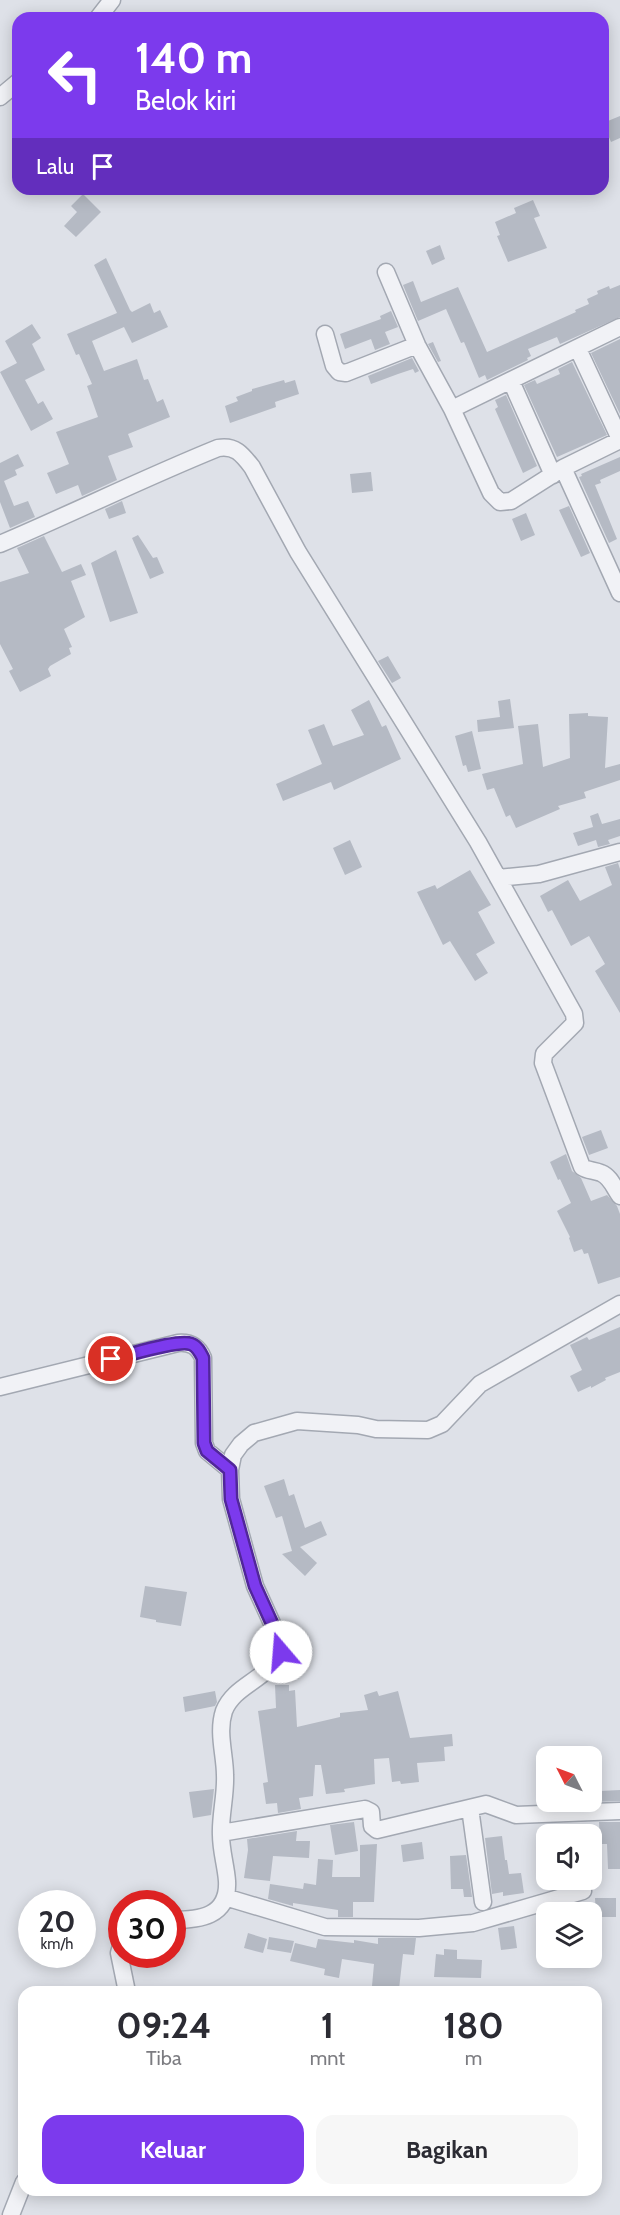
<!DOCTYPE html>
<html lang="id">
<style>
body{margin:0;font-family:Cabin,sans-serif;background:#f7f7f7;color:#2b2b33;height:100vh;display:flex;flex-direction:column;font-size:22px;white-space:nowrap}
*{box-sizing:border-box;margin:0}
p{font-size:20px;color:#7c7c81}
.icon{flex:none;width:33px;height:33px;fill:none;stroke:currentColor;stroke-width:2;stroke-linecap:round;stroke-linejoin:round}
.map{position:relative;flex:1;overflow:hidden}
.sheet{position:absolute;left:18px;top:1986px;width:584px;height:210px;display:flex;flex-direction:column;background:#fff;border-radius:18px;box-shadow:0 3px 15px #0003}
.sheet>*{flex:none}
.top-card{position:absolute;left:12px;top:12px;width:597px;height:183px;border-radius:18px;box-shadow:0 3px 15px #0003;background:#7c3aed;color:#fff;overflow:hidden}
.needle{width:39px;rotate:312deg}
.controls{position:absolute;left:536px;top:1746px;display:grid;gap:12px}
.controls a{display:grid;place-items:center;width:66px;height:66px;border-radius:12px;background:#fff;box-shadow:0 3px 15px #0003;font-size:30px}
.speed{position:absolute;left:18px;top:1890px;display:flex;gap:12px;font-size:30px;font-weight:700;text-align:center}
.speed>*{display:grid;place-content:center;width:78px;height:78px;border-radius:50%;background:#fff;box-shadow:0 3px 15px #0003;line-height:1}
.speed small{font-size:15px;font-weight:400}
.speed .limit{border:9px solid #d22;background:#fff;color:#111}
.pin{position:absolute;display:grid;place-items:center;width:51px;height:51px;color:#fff;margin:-26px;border:3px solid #fff;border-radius:50%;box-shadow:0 2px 6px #0007}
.me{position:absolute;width:66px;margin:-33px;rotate:342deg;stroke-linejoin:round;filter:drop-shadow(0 0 4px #0008)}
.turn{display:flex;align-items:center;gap:21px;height:126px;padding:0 24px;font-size:27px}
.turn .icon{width:78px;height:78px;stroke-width:2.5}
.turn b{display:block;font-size:42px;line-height:51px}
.then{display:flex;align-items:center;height:57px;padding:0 24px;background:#0003;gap:12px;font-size:22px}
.eta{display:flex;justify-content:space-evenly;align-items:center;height:102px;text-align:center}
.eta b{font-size:36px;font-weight:700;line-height:42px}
.action{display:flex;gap:12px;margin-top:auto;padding:12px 24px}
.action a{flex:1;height:69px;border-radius:18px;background:#7c3aed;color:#fff;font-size:24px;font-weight:700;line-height:69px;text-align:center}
.action a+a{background:#f7f7f7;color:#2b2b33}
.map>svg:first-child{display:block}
.building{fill:#b5bac4}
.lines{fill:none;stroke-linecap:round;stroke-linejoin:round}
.street-casing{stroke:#a3a8b2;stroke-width:19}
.street{stroke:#f1f2f6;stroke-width:16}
.route-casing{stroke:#51269a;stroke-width:15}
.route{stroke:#7c3aed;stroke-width:10}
</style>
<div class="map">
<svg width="620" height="2215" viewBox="0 0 620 2215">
<rect width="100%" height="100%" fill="#dee1e8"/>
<path class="building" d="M620,116V138L611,142L603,123Z
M83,194L101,212L76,237L64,226L77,212L71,206Z
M533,200L540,216L534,218L547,248L508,262L497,236L500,235L495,222L516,213L514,208Z
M440,245L445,259L432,265L426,251Z
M106,258L130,310L132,312L150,303L154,313L160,310L168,327L132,343L124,327L92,341L104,371L137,359L144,380L148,379L157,402L163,399L170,417L128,434L133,447L108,456L117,480L82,496L78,485L56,494L47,473L69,464L56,432L98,417L87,386L92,384L79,354L76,355L67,334L117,313L94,265Z
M413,281L421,302L458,287L487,352L576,312L575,310L589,304L587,299L598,294L597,291L609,286L610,289L620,285V317L560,344L557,337L528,349L531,356L527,358L528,360L487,380L485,375L479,378L464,342L461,343L446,309L418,321L403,285Z
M391,311L398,327L385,332L390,344L375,350L371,339L345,349L340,334L381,319L380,316Z
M32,324L41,338L32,344L45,370L25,380L38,404L43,401L53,419L31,431L0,372L17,363L5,341Z
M620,339V414L591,353Z
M433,342L441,361L438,362L428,344Z
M412,358L419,371L415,373L413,369L398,374L371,384L368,376Z
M572,362L607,435L557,457L524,385L535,380L537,384L560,374L558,369Z
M284,380L285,383L295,380L299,394L275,402L276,407L230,423L225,406L238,401L236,397L252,391V389Z
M506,395L537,466L523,473L495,409L498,407L495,400Z
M18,454L24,466L15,470L17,475L4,481L14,506L28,501L35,517L10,528L0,502V463Z
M620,457V471L600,480L601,483L595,485L617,539L609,543L579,477L582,476L581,474Z
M371,472L373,491L352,493L350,474Z
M122,501L126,513L109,519L105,509Z
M569,506L590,553L581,557L559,510Z
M526,513L535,535L521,541L512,519Z
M138,535L153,558L157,557L164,573L150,579L132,538Z
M44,536L62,572L81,564L86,575L71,581L85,617L64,629L72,647L69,648L71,654L50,666L48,669L51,676L20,692L9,671L13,669L0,644V582L29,573L17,548Z
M116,550L138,613L110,622L91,563Z
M388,656L401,678L392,683L378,661Z
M510,699L514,728L478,732L477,720L500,717L498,701Z
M369,700L382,727L386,725L401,759L334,790L331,782L283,801L276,784L322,764L308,730L324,724L333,746L364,735L351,710Z
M588,713V716L608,717L605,768L620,764V780L584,792L586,798L558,806L560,809L516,828L510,815L506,817L494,788L487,790L482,774L523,764L518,726L538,724L543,767L570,758L569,714Z
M472,731L481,769L468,772L466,765L463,766L455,736Z
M598,813L602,824L620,819V836L608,840L610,844L598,847L596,840L578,846L573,833L593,827L590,816Z
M350,840L362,867L345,875L333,848Z
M618,863L620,869V1013L595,971L605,964L589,936L571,946L552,910L548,912L540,896L568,880L580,901L612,885L605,867Z
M470,870L491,905L478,912L495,943L476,954L488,973L475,981L450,941L443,945L417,892L435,885L437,889Z
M601,1130L608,1148L589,1155L582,1137Z
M566,1154L572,1171L581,1178L591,1201L607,1195L617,1206L620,1214V1277L598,1284L588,1253L584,1254L582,1249L574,1252L569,1238L570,1237L557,1211L571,1203L560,1179L558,1180L550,1162Z
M620,1327V1372L605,1378L606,1380L591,1388V1386L578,1392L570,1376L582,1370L570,1345L587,1337L589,1340Z
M284,1479L289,1496L294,1494L305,1528L321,1521L327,1535L300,1547L317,1563L305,1576L282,1554L292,1551L282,1516L276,1518L264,1486Z
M145,1586L187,1592L181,1626L156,1622V1620L140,1617Z
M275,1685H289V1691L295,1690L297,1727L340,1717V1713L368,1710L364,1695L377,1691L379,1696L398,1691L410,1738L452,1734L453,1746L444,1747L445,1761L417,1763L419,1782L401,1784L400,1781L392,1782L389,1758L374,1759L375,1784L344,1789L345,1792L326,1794L321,1765H315L313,1796L299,1798L301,1809L278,1813L277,1803L266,1804L263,1783L268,1782L258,1711L276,1708Z
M215,1691L217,1702L215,1706L185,1712L183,1697Z
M214,1789L211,1815L193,1818L189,1792Z
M620,1790V1801L591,1802V1793H600V1791Z
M354,1822L358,1851L335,1855L330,1825Z
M599,1822H620V1869H608L607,1844H600Z
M297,1831L296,1841H310L309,1858L273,1856L270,1881L244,1878L248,1850L247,1839Z
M502,1836L505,1860H507L509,1874L521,1873L524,1893L503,1896V1892L492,1894L485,1838Z
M422,1842L424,1859L403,1862L401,1845Z
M377,1844L374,1902H353V1917H338V1910L293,1903V1906L268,1899L270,1884L303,1889L304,1883L316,1885L318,1859L333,1860L332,1877H360V1845Z
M466,1855L472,1897H464L463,1889H451L450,1856Z
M595,1898H616V1917H596Z
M514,1926L517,1948L501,1950L498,1928Z
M248,1933L267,1939L263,1953L244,1948Z
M269,1937L294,1941L291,1953L267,1949Z
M378,1938H416L414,1955L403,1954L399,1989L372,1986L374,1964L342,1959L339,1978L324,1975L325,1969L290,1961L295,1943L316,1948L318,1939L354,1943V1940L378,1944Z
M444,1949L457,1950V1959L482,1960L481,1978L434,1977L436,1954L444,1955Z"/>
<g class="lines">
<defs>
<path id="street" d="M98,18L112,0
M0,97L18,82
M386,272L417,345
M325,334L334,366L339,372L346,373L417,345L452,409L491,493L500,502L511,501L563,468L620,440
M578,349L620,439
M511,381L553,475
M452,409L620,327
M563,468L620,593
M0,544C73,513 144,478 218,448C235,445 242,454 252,467L298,552L478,842L574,1014L575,1023L544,1054L543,1063L582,1167C588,1171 594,1170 601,1173C611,1177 614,1188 620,1196
M498,878L539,874L620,852
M0,1387L178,1343C190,1342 198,1346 203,1358L204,1443L207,1451L230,1470
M470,1808L483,1902
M221,1833L365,1809L371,1812L372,1826L377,1830L486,1804L516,1815L620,1811
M225,1897L325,1927L419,1928L473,1923L583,1891
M172,1920C199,1920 229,1917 227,1881C226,1866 221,1851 221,1835C220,1816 226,1795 225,1775C225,1755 217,1732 224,1711C232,1691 252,1684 267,1670C273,1665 277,1659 281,1652L280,1641L255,1586L231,1499L230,1470L233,1455L241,1444L254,1433L297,1421L358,1425L376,1429L428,1430L442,1424L480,1384L620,1304
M122,1942L119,1953L127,1992
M11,2215L24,2182"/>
</defs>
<use href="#street" class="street-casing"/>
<use href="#street" class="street"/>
</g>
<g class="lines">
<defs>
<path id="route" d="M111,1359C127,1356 178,1339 191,1344C197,1346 200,1352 203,1358L204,1443L207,1451L230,1470L231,1499L255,1586L280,1641L281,1652"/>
</defs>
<use href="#route" class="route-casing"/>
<use href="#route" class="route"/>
</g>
</svg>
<div class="controls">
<a><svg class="needle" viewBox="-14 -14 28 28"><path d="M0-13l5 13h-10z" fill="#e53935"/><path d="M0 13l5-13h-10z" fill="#7c7c81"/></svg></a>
<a><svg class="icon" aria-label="sound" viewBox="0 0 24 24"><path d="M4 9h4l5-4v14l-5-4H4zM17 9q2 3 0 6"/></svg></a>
<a><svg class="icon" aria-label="layers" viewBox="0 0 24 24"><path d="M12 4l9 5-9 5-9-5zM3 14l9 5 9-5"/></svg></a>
</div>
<div class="speed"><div>20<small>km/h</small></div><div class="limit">30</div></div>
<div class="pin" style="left:111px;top:1359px;background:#d93025"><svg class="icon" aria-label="arrive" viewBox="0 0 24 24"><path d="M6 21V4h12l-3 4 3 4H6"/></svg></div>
<svg class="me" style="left:281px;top:1652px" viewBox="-20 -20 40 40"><circle r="19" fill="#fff"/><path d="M0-13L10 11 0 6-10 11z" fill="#7c3aed"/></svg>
<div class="top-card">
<div class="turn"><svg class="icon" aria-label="left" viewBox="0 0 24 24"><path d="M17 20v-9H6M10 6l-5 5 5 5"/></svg><div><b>140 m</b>Belok kiri</div></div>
<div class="then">Lalu<svg class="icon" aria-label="arrive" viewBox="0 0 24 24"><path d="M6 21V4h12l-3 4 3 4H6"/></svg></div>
</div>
<section class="sheet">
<div class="eta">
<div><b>09:24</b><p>Tiba</p></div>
<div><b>1</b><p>mnt</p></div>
<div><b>180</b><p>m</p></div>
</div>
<div class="action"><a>Keluar</a><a>Bagikan</a></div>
</section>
</div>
